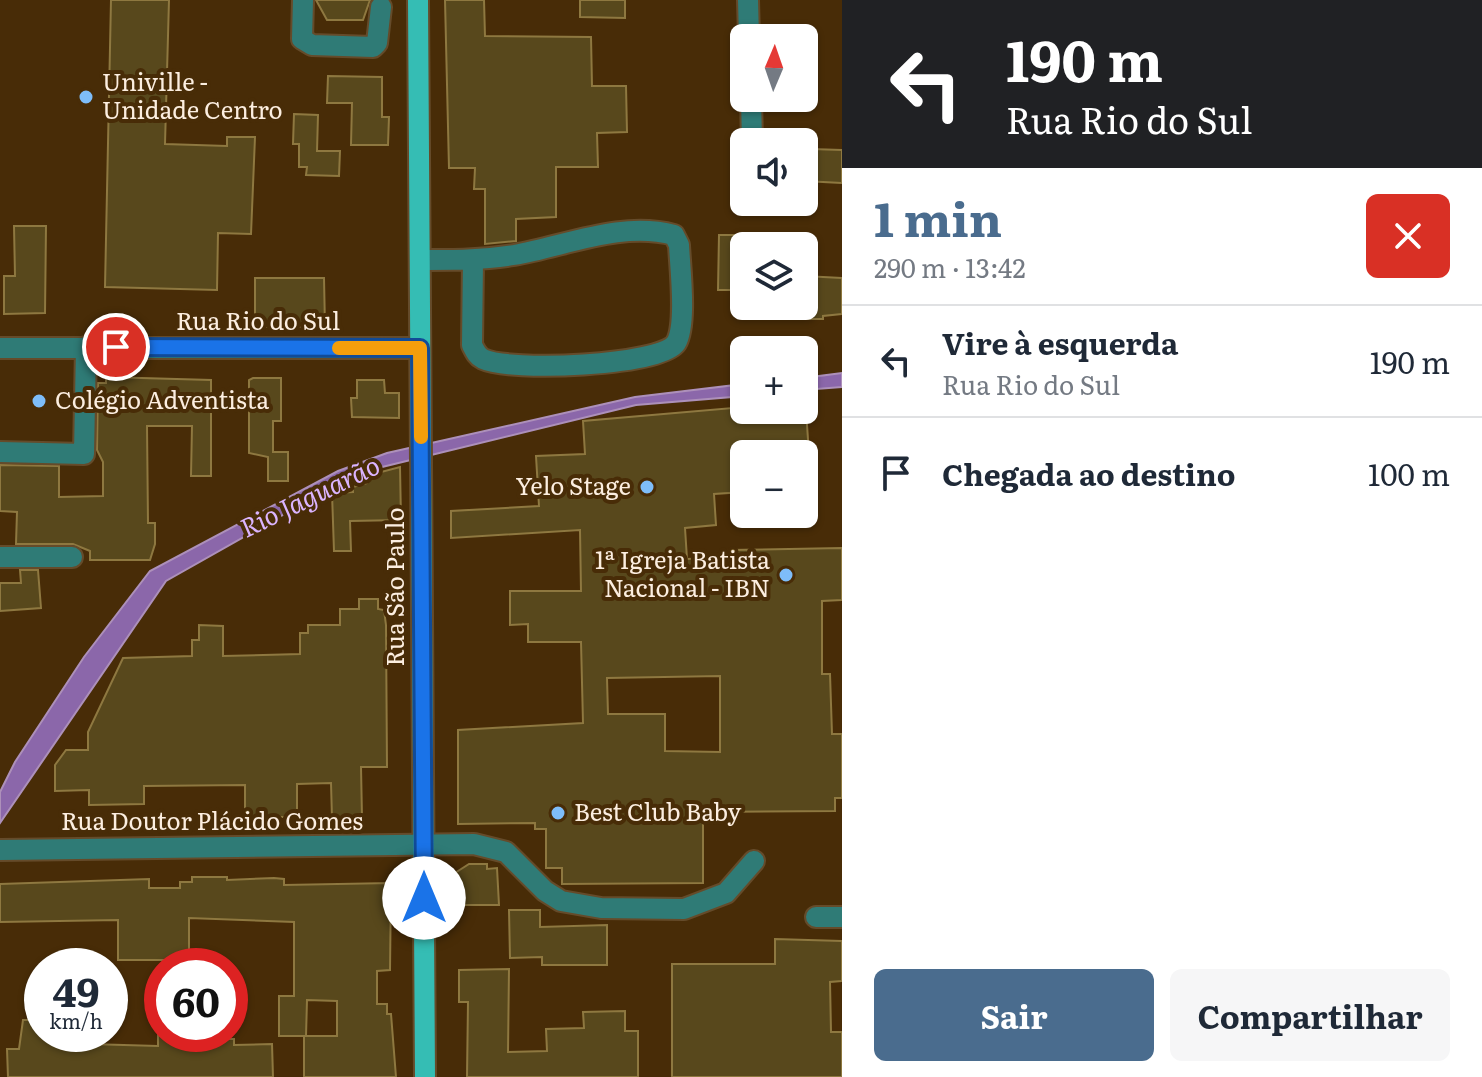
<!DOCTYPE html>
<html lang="pt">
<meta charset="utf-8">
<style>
body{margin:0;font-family:Literata,serif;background:#f6f6f7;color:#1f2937;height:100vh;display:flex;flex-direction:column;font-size:30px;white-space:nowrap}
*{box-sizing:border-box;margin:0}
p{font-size:26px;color:#747a83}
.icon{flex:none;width:44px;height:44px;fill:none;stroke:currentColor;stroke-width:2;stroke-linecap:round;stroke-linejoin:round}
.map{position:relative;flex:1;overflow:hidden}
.side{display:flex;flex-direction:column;background:#fff;width:640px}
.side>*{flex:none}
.top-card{background:#202124;color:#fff;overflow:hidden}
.needle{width:52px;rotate:2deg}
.fabs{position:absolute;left:730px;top:24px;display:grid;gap:16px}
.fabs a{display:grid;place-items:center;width:88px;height:88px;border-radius:12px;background:#fff;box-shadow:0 2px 6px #0004;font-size:40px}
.speed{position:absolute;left:24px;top:948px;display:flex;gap:16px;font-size:40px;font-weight:700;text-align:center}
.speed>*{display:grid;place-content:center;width:104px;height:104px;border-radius:50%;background:#fff;box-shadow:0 2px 6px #0004;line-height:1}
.speed small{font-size:20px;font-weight:400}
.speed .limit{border:12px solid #d22;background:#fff;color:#111}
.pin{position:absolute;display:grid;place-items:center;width:68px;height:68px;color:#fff;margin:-34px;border:4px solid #fff;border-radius:50%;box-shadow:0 2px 8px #0007}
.me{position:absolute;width:88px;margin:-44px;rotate:0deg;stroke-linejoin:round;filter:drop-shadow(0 0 6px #0008)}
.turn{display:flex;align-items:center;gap:28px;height:168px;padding:0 32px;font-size:36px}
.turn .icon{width:104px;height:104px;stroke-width:2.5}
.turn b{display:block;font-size:56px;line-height:68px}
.round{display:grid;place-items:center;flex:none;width:84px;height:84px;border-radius:12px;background:#f6f6f7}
.overview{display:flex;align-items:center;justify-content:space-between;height:136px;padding:0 32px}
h1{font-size:48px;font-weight:700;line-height:60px;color:#4a6c8e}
.button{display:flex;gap:16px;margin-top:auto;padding:16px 32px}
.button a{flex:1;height:92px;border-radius:12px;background:#4a6c8e;color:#fff;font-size:32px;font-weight:700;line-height:92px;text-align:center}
.button a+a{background:#f6f6f7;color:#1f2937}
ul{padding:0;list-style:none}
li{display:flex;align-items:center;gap:24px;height:112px;padding:0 32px;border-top:2px solid #e0e1e3}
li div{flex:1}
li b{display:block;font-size:30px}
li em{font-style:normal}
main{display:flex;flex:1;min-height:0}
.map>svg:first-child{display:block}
.water{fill:#8b67aa;stroke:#ad90ba;stroke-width:2}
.building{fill:#58481c;stroke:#8e7840;stroke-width:2;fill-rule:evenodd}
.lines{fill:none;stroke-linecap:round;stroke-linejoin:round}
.minor-casing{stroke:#654b2a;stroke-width:24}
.major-casing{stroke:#654b2a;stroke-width:24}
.minor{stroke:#2f7b76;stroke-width:20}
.major{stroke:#35bdb4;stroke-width:20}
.route-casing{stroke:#114b97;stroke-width:20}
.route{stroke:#1a73e8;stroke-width:14}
.slow{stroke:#f59e0b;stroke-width:14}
.poi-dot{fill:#7ebdf9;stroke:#482c07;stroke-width:3}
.labels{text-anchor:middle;stroke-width:8;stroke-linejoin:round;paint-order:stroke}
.poi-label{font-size:24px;fill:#fceee0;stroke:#482c07;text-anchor:start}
.street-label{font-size:24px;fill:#fceee0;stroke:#482c07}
.water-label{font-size:26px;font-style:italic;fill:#dbb4ff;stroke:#482c07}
</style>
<main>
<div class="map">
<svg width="842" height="1077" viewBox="0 0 842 1077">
<rect width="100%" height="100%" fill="#482c07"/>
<path class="water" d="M842,373V387L804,390V378Z
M744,384V396L636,405L378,468L343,481L166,581L0,823V792L15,762L84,657L150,571L338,471L387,453L635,397Z"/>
<path class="building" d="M111,0H169L165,144L227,146V137H255L251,234L218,233L217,290L105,287Z
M316,0H370L363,20H327Z
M445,0H484L485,36L591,37L592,86H626L627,132L597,133L598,167H556V217L516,219V241L485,244V189H474L475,168H449Z
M580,0H625V18L580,17Z
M328,76L382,77V117H389L388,145H351L352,103H327Z
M294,114L318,115L317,151H340L339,176L306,175L307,167H299V144H293Z
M811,149L842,150V183L804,181L806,158Z
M14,226H46L45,313L4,314V276H15Z
M719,235H744V290H718Z
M804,276L842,278V314L823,316V319H804Z
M255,278H324L325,327H255Z
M106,377L211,380V476H191L192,426H147L148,523H155V544L150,560H90V551L73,544H16L17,512L0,511V465L59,466V497L103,496V462L97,450L98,383H106Z
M253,378H281V421H273V452H288V481H268V457L249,453V380Z
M357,380H384L385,393H399V418L352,417L351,398H357Z
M744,407V410H806L809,454H744V492L714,494L716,525L685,528L687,559L730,557L729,550L842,548V600L822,601V674H830L832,734H842V798H835V811L703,812V883L562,884V868H546V829H535V823L458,824V730L583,723L581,642H528V624L510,625V591H581L580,530L451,538V511L539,506L536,456L585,454L583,421ZM720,676V752L665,751V714H608L607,678Z
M400,467L401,520L350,521L351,551H334L332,493L353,492V487L367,483L366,476Z
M20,570H38L41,608L0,611V583H21Z
M359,599H378V609L384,610L386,625L387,767H361L362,818H332L331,783L297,784V817H245V785L144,786V804L89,805V790L55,791V765L66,750H88V732L123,658L192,656V640H199V625L223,626V656L300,654V633H308V625H340V609H359Z
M469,864H487V869L497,868L499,905H455V873Z
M192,877H227V880L274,878L284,879V885L391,883L390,970L377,971V1004H387V1014H391L396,1077H304V1036H279V996H294V922L189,918V966H165V960H118V920L0,922V884L149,879V888H180V882H192ZM307,1000L337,1001V1036H306Z
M509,910H540V927L607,925V965H542V957L510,958Z
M775,939L842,941V981L830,982L831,1032H842V1077H672V964H775Z
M509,969L508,1052L547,1051L546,1029L584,1028L583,1012L625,1011V1031H638V1077H467L468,1002H459V970Z
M23,1020H42V1034H86L89,1044L158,1046V1034H221V1039H234V1045L272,1044L273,1077H8L7,1049H19Z"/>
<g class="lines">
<defs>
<path id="minor" d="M303,0L302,39L312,45L373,47L377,43L381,7
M748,0L749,38
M751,98L752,142
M420,260C452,260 483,260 514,255C566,246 621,221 674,235L679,245C680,267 687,325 676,343C660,366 510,372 483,359C477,356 475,351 472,345L473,260
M0,348H420
M0,452L84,454L86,347
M0,557H72
M0,850L474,844L506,852L545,891L561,901L601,908L684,909L726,893L754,861
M816,917H842"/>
<path id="major" d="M418,0L425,1077"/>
</defs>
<use href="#minor" class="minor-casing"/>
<use href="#major" class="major-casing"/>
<use href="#minor" class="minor"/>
<use href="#major" class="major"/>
</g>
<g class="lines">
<defs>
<path id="route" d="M116,347L420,348L424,898"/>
</defs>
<use href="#route" class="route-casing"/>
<use href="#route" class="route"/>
<path class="slow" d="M339,348H420L421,437"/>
</g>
<g class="poi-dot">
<circle cx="86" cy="97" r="8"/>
<circle cx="39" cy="401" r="8"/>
<circle cx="647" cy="487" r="8"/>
<circle cx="786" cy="575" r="8"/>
<circle cx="558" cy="813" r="8"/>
</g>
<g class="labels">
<g class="poi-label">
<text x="102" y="91">Univille -<tspan x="102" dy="28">Unidade Centro</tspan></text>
<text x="55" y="409">Colégio Adventista</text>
<text x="631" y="495" text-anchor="end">Yelo Stage</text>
<text x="770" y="569" text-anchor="end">1ª Igreja Batista<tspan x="770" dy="28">Nacional - IBN</tspan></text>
<text x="574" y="821">Best Club Baby</text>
</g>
<g class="street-label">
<text x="258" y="330">Rua Rio do Sul</text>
<text transform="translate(396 587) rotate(-90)" y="8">Rua São Paulo</text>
<text x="212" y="830">Rua Doutor Plácido Gomes</text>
</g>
<g class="water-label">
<text transform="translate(310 497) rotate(-26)" y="9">Rio Jaguarão</text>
</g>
</g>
</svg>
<div class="fabs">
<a><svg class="needle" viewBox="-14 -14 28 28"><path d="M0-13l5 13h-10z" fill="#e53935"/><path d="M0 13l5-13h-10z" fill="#747a83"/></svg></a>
<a><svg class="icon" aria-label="sound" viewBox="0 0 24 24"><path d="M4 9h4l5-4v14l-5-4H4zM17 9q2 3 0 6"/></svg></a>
<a><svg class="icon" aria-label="layers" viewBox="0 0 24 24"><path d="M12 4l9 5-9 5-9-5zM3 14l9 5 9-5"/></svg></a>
<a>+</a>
<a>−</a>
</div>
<div class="speed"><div>49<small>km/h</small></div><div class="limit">60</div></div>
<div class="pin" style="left:116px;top:347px;background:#d93025"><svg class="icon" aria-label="arrive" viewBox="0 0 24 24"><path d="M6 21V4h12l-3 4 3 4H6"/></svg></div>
<svg class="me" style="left:424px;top:898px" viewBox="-20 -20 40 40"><circle r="19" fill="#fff"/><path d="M0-13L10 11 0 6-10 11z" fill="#1a73e8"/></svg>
</div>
<section class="side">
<div class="top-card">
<div class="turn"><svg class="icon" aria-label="left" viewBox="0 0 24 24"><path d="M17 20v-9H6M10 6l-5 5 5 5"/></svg><div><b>190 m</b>Rua Rio do Sul</div></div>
</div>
<div class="overview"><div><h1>1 min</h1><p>290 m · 13:42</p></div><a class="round" style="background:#d93025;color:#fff"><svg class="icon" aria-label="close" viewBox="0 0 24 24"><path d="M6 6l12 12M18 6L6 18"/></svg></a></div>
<ul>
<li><svg class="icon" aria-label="left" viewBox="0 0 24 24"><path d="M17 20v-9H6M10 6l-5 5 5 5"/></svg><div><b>Vire à esquerda</b><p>Rua Rio do Sul</p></div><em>190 m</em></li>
<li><svg class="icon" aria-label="arrive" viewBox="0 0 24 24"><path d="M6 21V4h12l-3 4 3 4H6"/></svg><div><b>Chegada ao destino</b></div><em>100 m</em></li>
</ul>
<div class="button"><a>Sair</a><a>Compartilhar</a></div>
</section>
</main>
